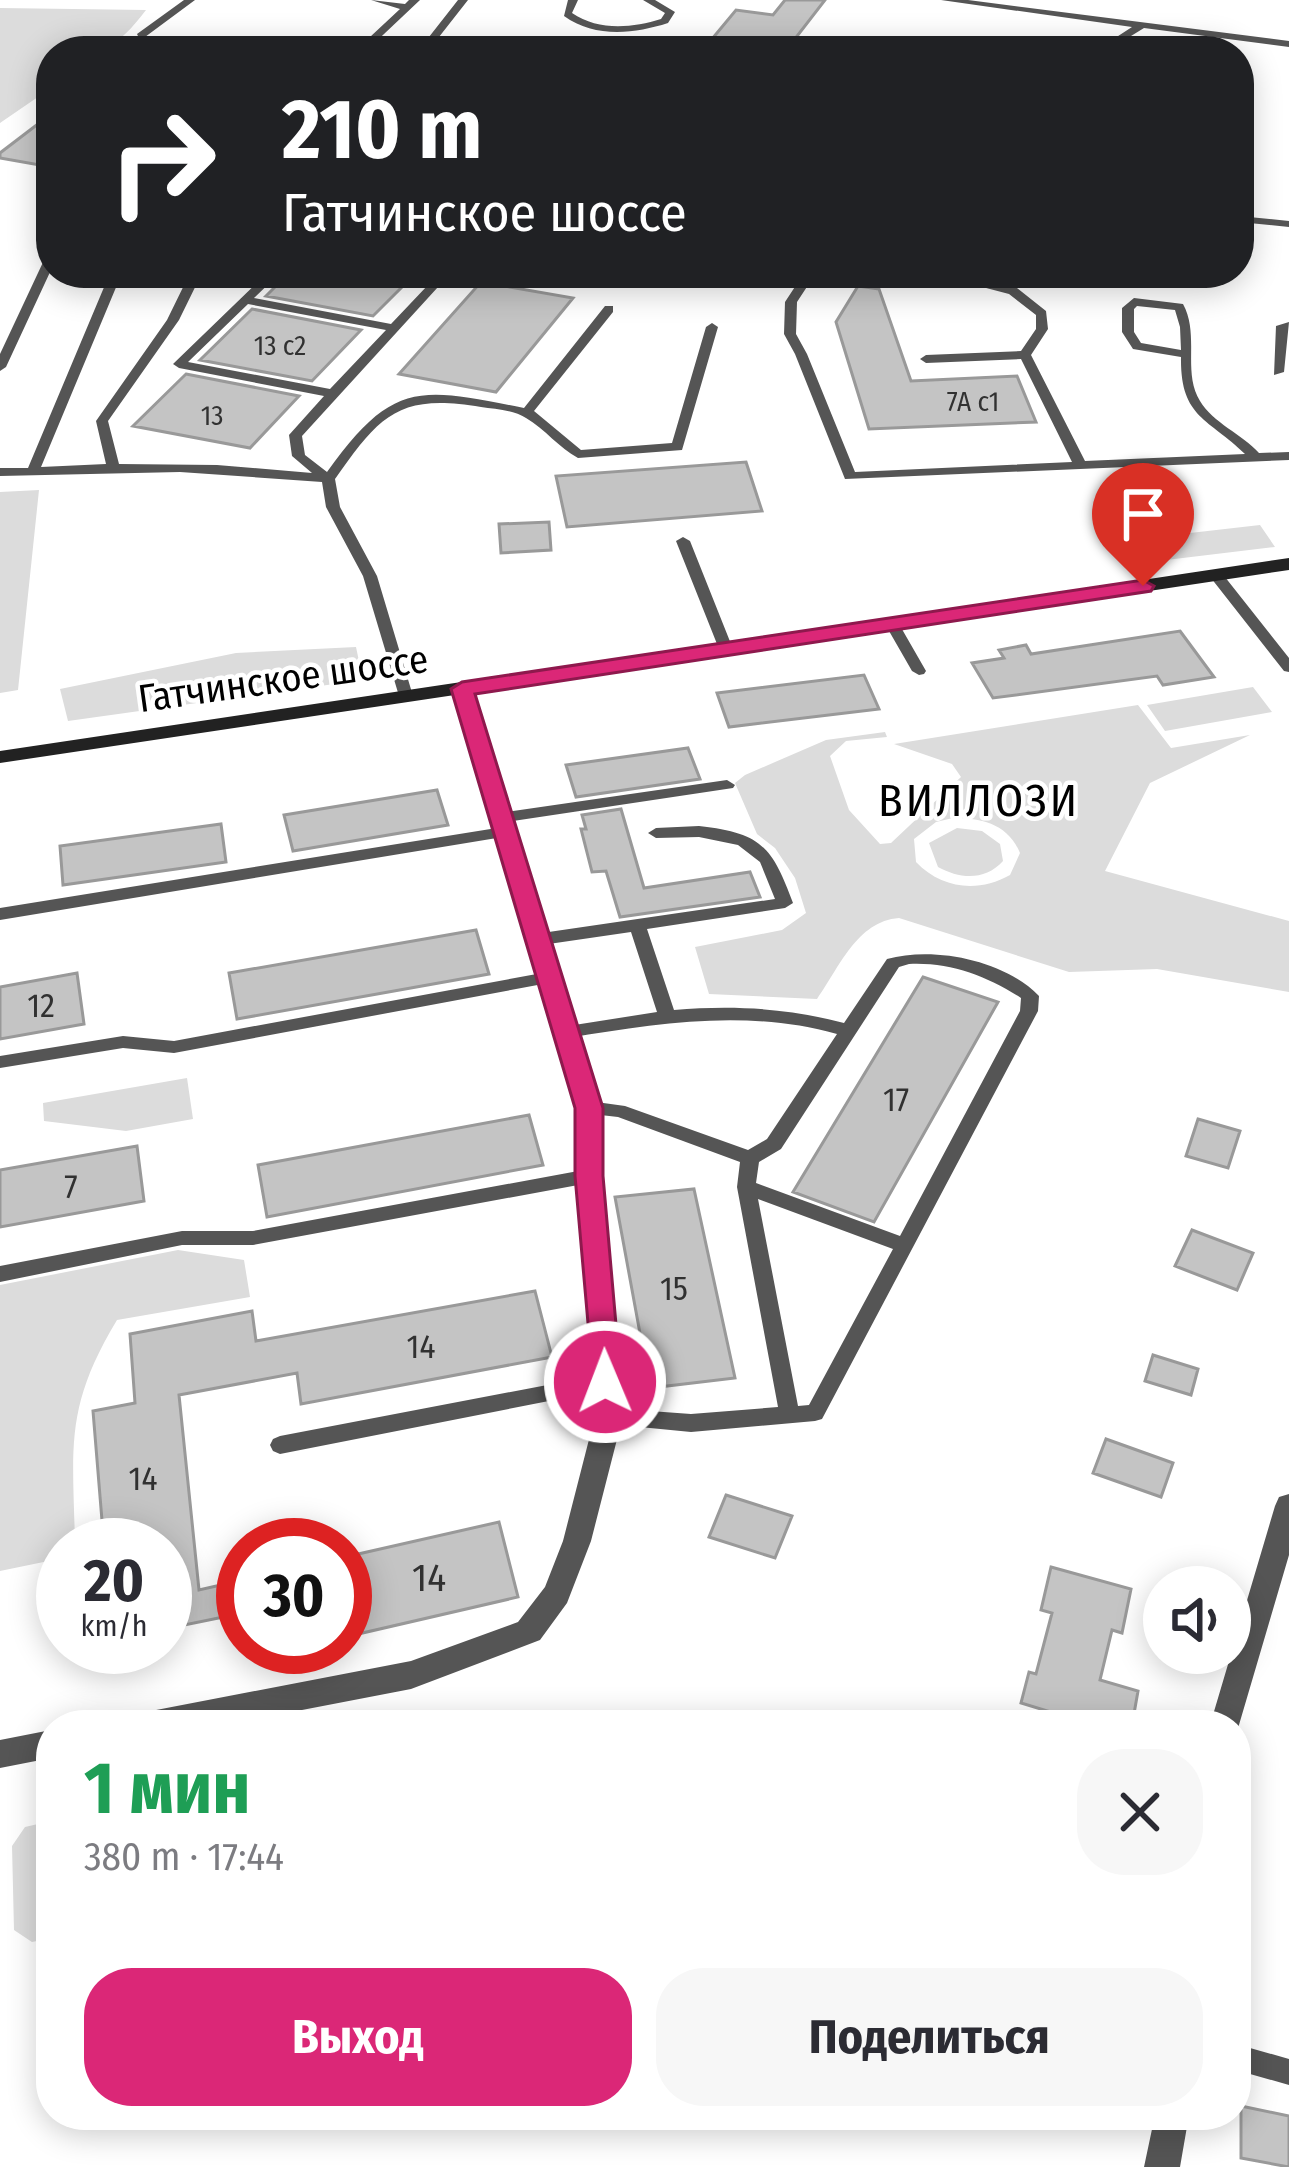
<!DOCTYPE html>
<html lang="ru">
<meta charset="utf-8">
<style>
body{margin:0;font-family:"Fira Sans Condensed",sans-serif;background:#f7f7f7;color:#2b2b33;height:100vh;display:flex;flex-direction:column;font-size:45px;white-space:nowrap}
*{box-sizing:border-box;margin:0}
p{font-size:39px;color:#7c7c81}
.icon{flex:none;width:66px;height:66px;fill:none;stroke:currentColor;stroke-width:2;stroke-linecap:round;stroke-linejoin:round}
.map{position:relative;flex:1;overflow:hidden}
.panel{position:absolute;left:36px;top:1710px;width:1215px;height:420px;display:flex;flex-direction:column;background:#fff;border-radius:48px;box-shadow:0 6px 30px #0003}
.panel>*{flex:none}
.guide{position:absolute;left:36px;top:36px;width:1218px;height:252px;border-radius:48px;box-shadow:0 6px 30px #0003;background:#202124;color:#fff;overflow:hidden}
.buttons{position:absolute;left:1143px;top:1566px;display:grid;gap:24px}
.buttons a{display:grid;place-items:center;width:108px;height:108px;border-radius:50%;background:#fff;box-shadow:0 6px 30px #0003;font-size:60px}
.speed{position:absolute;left:36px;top:1518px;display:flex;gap:24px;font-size:60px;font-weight:700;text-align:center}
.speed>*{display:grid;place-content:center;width:156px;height:156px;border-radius:50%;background:#fff;box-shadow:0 6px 30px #0003;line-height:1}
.speed small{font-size:30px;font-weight:400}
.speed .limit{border:18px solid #d22;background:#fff;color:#111}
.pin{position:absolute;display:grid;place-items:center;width:102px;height:102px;color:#fff;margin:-123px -51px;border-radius:50% 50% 50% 0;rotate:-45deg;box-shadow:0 0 12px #0007}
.pin .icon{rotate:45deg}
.me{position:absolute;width:132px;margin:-66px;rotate:359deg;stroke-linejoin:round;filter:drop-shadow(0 0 9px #0008)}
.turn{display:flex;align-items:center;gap:42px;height:252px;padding:0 48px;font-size:54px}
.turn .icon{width:156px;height:156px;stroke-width:2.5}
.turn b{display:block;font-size:84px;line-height:102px}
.round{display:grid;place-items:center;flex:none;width:126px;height:126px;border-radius:48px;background:#f7f7f7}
.head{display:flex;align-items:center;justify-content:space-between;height:204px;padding:0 48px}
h1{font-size:72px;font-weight:700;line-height:90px;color:#1e9e55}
.primary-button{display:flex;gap:24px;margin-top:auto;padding:24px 48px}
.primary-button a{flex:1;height:138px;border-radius:48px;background:#db2777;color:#fff;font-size:48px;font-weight:700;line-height:138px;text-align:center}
.primary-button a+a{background:#f7f7f7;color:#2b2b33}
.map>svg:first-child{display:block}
.green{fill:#dcdcdc;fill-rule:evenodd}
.building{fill:#c4c4c4;stroke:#999;stroke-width:3}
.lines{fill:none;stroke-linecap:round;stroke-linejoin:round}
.service{fill:#555;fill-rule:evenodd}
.minor{fill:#555;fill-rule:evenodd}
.secondary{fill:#222;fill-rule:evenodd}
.route{fill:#db2777;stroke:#8e194d;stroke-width:3}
.labels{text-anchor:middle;stroke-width:9;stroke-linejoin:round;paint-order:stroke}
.far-number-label{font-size:27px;fill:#313131}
.number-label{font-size:33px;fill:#313131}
.street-label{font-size:39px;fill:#000;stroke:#fff}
.near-number-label{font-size:39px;fill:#313131}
.quarter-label{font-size:45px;letter-spacing:3px;fill:#000;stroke:#fff}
</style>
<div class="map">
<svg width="1289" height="2167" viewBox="0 0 1289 2167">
<rect width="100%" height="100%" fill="#fff"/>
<path class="green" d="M0,8L146,10C113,53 103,51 51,51V88L0,123Z
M39,490L18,690L0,693V492Z
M1260,525L1275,547L1133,564L1120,541Z
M356,647L363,680L68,721L60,689L236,653Z
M1253,687L1272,712L1165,731L1147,705Z
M1138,705L1171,748L1250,735L1150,783L1105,871L1289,921V992L1157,969L1069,972L899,918C857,921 839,968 817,999L709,994L695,947L782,930L806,913L795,878L775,848L757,834L735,783L745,775L826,740L885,732L887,737L846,741L830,756L849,810L880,844L891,843L961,777L952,764L894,744ZM953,818C982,818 1008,824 1020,853L1010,875C978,893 942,889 916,862L914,839L936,822Z
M957,828L982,831L1000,844L1003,861C985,881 960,879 938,867L929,843Z
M187,1078L193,1119L126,1131L44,1121L43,1103Z
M178,1250L244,1260L250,1297L117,1320C64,1408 73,1447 75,1545H63V1558L0,1571V1285Z
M51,1821V1938L32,1942L14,1930L12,1846L25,1827Z"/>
<path class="building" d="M785,0H825L791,44L783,43L777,51H702L736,10L773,15Z
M51,114V167L0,158V153Z
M289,273H416L373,316L266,296Z
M481,282L573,298L496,392L399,374Z
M858,286L879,289L911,381L1017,376L1036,422L869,429L836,322Z
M252,309L361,330L312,381L200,360Z
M186,374L299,396L250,448L133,426Z
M746,462L762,511L567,527L556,476Z
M549,522L551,550L501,553L499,524Z
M1180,631L1214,677L1163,685L1157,676L993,698L972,663L1004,658L999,650L1026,645L1031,654Z
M864,675L879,709L729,727L717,693Z
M688,748L700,779L576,797L566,765Z
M437,790L448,825L293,851L284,815Z
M621,809L644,888L750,872L760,897L620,917L606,871L592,872L581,829H586L582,815Z
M221,824L226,862L63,885L60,846Z
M476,930L489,974L237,1019L229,973Z
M77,973L84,1024L0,1039V987Z
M923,977L998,1002L874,1222L793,1192Z
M529,1115L543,1165L267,1217L258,1165Z
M1198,1119L1240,1131L1228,1168L1186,1156Z
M137,1146L144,1201L0,1227V1170Z
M694,1189L735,1378L650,1388L615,1197Z
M1192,1230L1253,1253L1237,1290L1175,1266Z
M535,1291L552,1357L301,1404L297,1373L179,1395L199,1590L243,1580V1613L165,1629V1545H104L93,1411L135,1403L130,1334L252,1311L256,1341Z
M1153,1355L1198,1369L1191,1395L1145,1381Z
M1106,1439L1173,1463L1161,1497L1093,1473Z
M726,1495L792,1516L775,1558L709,1537Z
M499,1522L518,1597L345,1637V1557Z
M1051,1567L1131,1589L1122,1633L1112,1630L1100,1680L1138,1691L1132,1725H1093L1021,1703L1029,1672L1036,1674L1052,1613L1041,1610Z
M1241,2106L1289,2116V2167L1241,2158Z"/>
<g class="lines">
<path class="service" d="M184,0H195L145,37L155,51H145L137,34Z
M371,0L405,4L409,0H420L366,51H355L400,9Z
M458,0H468L428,51H418Z
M568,0H578L572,13C598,31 632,28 661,19L665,13L643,0H655L675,12L668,23C634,34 594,38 564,16Z
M941,0H968L1289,41V47L1144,28L1118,44L1083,51H1062L1112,40L1132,27Z
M1239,216L1289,221V227L1239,222Z
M51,255V270L6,367L0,371V354L45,258Z
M110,273H122L41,467L106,464L96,421L167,320L190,273H202L179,320L108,421L119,464L217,465L312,473L292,456L289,435L324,396L179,368L173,364L267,273H280L254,298L391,324L428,285L438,287L302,436L305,455L327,472C393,380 419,387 524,408L605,306H613V312L534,411L581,450L672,443L706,327L712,323L718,327L682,450L578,458C559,448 545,429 526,418C514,410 495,409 481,407C399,393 380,415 335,479L340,507L377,576L413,696L406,700L399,696L363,576L326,507L322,482L180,472L0,476V468H28ZM248,304L386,330L330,389L188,362Z
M804,273H816L797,302L796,334L807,354L855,472L1072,462L1021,359L926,363L920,359L926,355L1021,351L1036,329V315L1009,294L929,273H950L1017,288L1046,311L1048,329L1031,355L1085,461L1245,454C1208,418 1180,418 1181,357L1133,349L1122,332V308L1134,298L1183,304C1200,335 1182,372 1200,401C1213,423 1242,434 1259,453L1289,452V460L845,479L795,354L784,334L785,302ZM1137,306L1175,310L1180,327L1181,350L1141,343L1134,332V309Z
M1289,322L1284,372L1274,375L1276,326Z
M683,537L690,541L733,649L731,652L726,653L719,649L676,541Z
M1216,571L1221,572L1289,658V672L1284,671L1211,578V572Z
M892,620L899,624L926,671L924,674L919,675L912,671L885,624Z
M727,780L735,785L733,788L499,823L491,818L499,813Z
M699,826C762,833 772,847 793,903L785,908L647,929L674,1010C733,1005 787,1008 844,1023L887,959C934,946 1004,960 1039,996L1038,1011L822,1419L815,1421L691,1432L609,1424L602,1422L599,1416L602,1410L609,1408L691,1414L778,1407L737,1187L740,1162L618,1117L583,1113L580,1108L589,1101L625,1106L748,1150L767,1139L837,1034C747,1009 658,1023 568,1038L562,1036L559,1032L568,1026L657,1012L631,932L535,946L527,940L535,934L775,899L760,862L738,845L699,837L656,838L648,833L656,828ZM909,964C950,962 987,976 1021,998L1020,1011L900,1236L756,1183L759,1162L781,1149L899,967ZM758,1199L893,1249L809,1405L798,1406Z
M503,827L509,828L511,832L509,836L0,920V908Z
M553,971L559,973L562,977L559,981L174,1053L123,1048L0,1068V1056L123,1036L174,1041Z
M589,1169L596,1171L598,1176L596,1181L589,1183L253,1245H182L0,1282V1266L182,1231H253Z
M605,1374L612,1376L615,1382L612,1388L605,1390L280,1454L273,1451L270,1445L273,1439L280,1436Z
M1236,2044L1289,2059V2085L1236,2070Z"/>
<path class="minor" d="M462,683L472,689L601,1108V1176L623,1416L591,1541L567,1603L540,1640L411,1689L224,1725H136L140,1715L151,1711L411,1661L518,1622L545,1587L563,1541L595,1416L577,1176V1108L452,689Z
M1289,1494V1555L1236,1735V1725H1210L1275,1506L1279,1497Z
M51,1730V1758L0,1768V1740Z
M1155,2115H1189L1180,2167H1144Z"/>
<path class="secondary" d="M1289,558V570L0,763V751Z"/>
</g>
<path class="route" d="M1143,580L1154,586L1151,591L475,694L603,1108V1176L621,1382L616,1391H594L575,1176V1108L451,689L462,682Z"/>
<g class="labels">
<g class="far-number-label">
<text x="280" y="355">13 с2</text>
<text x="973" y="411">7А с1</text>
<text x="212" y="425">13</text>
</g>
<g class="number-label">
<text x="41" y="1017">12</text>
<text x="896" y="1111">17</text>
<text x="71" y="1198">7</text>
<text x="674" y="1300">15</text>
<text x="421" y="1358">14</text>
<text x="143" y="1490">14</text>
</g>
<g class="street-label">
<text transform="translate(283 678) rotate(-8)" y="14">Гатчинское шоссе</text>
</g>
<g class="near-number-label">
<text x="429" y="1591">14</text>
</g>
<g class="quarter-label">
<text x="979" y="816">ВИЛЛОЗИ</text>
</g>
</g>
</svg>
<div class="buttons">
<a><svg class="icon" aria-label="sound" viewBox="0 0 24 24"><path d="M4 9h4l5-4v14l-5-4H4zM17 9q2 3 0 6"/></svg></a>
</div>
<div class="speed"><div>20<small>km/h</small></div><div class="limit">30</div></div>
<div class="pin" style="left:1143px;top:586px;background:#d93025"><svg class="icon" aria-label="arrive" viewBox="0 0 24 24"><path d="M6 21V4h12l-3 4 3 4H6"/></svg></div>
<svg class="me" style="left:605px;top:1382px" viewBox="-20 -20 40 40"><circle r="17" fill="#db2777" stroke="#fff" stroke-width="3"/><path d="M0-11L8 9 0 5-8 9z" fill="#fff"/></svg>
<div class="guide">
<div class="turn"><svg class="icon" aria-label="right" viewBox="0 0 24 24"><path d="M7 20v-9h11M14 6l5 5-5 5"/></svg><div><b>210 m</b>Гатчинское шоссе</div></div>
</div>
<section class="panel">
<div class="head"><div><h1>1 мин</h1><p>380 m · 17:44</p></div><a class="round"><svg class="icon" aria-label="close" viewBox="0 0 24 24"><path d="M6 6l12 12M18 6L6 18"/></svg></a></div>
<div class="primary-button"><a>Выход</a><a>Поделиться</a></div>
</section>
</div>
